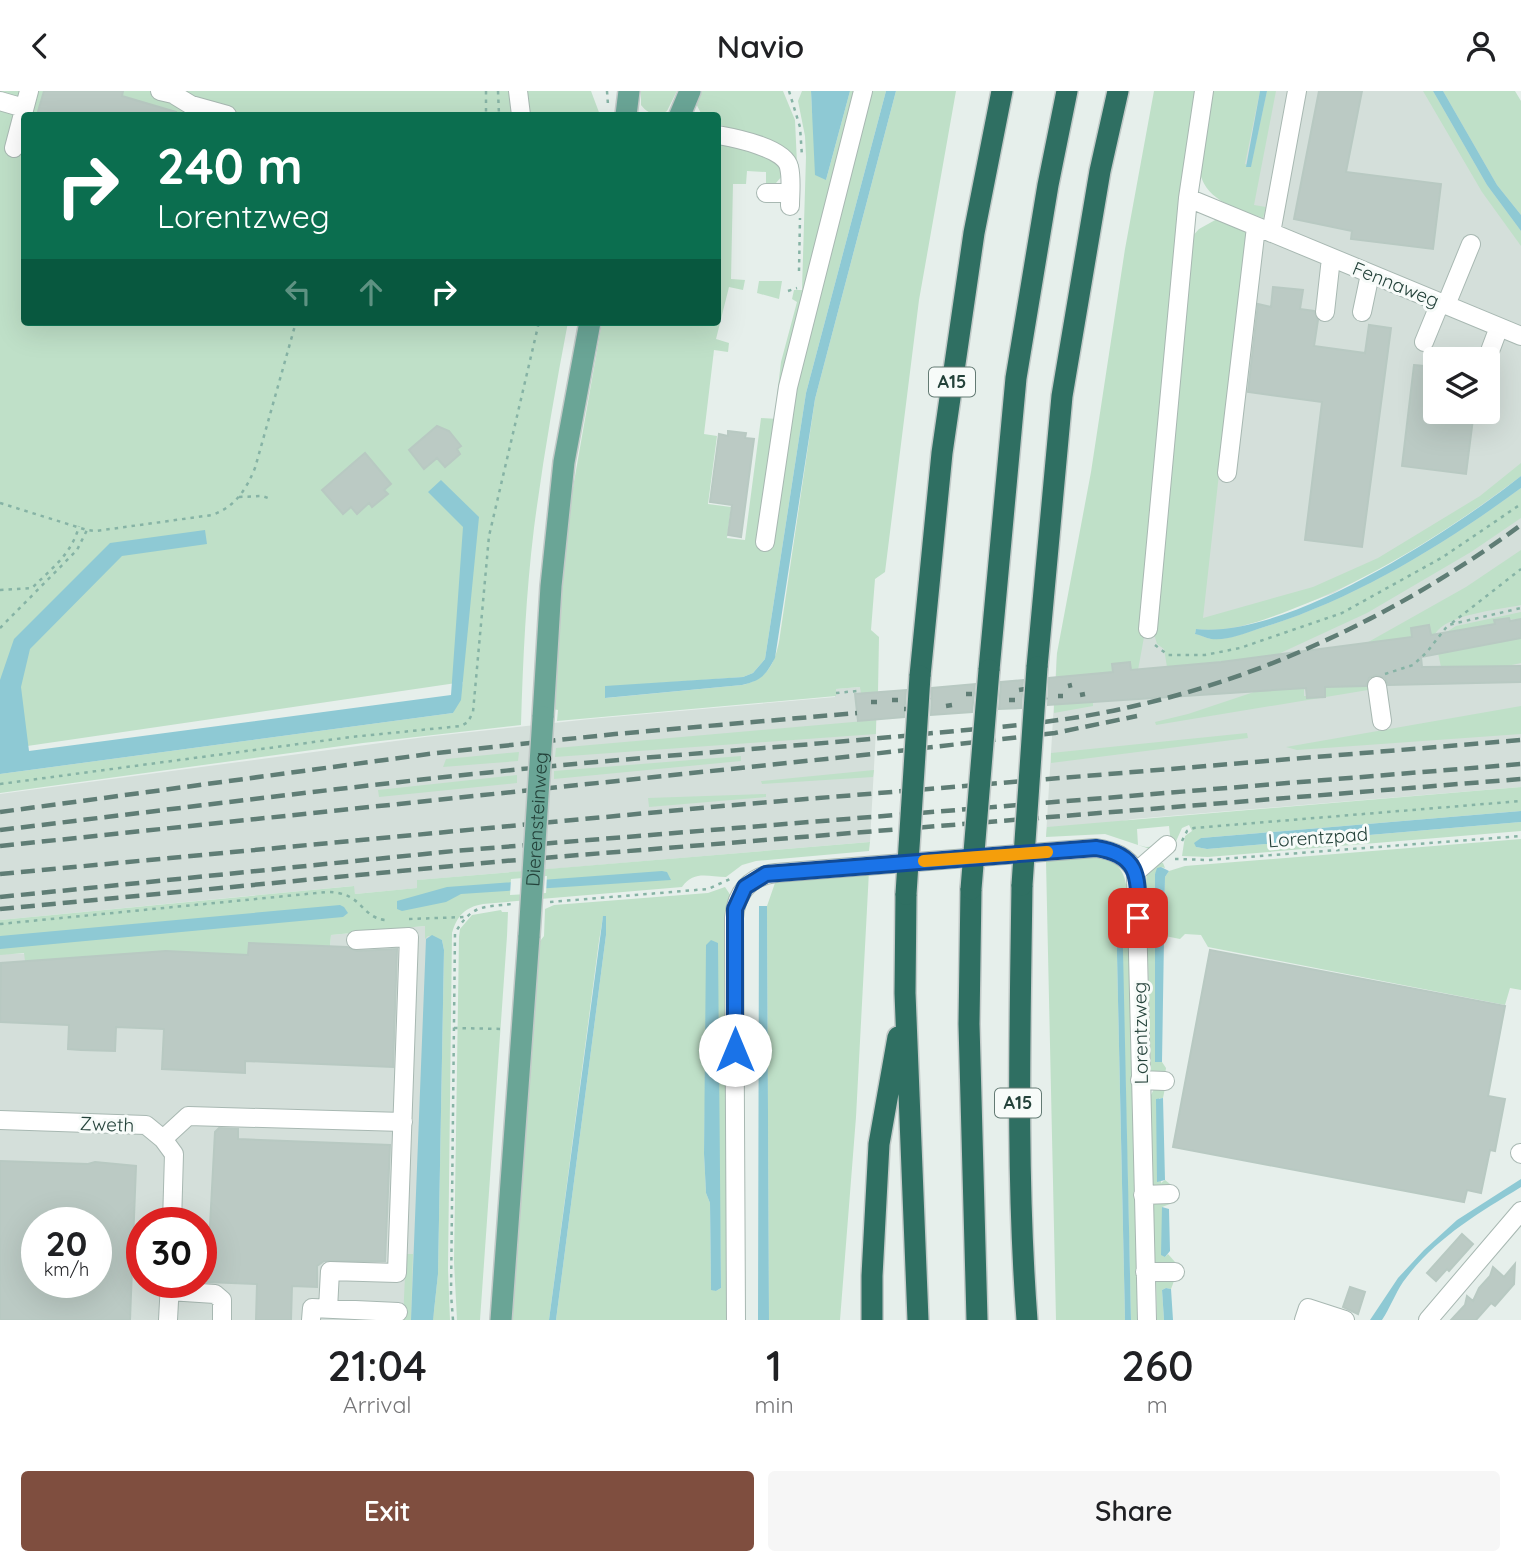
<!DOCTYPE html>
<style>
body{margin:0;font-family:Quicksand,sans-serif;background:#f6f6f6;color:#202124;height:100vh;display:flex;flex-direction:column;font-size:26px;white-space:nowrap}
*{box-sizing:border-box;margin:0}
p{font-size:23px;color:#757577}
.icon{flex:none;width:38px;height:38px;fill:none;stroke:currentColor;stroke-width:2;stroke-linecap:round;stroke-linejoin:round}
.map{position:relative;height:1229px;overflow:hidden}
.details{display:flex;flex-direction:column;background:#fff;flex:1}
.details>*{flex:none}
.banner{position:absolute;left:21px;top:21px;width:700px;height:214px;border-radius:7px;box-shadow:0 7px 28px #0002;background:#0b6e4f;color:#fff;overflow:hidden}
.buttons{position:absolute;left:1423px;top:256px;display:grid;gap:14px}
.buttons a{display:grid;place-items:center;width:77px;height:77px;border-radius:7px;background:#fff;box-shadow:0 7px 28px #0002;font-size:35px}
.speed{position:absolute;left:21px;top:1116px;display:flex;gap:14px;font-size:35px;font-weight:700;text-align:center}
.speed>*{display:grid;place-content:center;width:91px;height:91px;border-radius:50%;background:#fff;box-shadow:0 7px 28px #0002;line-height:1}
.speed small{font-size:18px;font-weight:400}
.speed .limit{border:10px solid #d22;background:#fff;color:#111}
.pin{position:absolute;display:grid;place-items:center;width:60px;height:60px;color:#fff;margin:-30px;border-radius:14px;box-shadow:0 4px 10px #0006}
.me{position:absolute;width:77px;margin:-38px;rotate:0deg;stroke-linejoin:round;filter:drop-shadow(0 0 5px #0008)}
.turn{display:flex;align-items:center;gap:24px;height:147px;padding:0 21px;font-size:32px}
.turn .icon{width:91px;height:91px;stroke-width:2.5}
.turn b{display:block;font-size:49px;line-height:60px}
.lanes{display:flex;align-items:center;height:66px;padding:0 21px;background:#0003;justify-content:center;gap:35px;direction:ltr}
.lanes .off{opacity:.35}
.eta{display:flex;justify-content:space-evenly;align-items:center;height:119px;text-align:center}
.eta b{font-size:42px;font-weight:600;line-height:49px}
.cta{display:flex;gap:14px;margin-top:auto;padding:14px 21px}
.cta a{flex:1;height:80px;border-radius:7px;background:#7f4e3f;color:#fff;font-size:28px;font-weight:600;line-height:80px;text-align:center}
.cta a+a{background:#f6f6f6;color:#202124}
header{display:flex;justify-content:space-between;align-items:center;height:91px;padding:0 21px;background:#fff;font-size:32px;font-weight:600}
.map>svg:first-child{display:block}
.built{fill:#d4dfda;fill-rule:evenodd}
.green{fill:#bfe0c8;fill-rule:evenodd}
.water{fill:#8ec9d4}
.pier{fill:#e6efeb}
.building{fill:#bbcac4;stroke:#b8c9c2;stroke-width:2;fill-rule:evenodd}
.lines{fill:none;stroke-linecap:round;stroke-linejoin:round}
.minor-casing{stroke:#a8b8b2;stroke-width:20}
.major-casing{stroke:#c2cac8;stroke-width:24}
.highway-casing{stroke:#c2cac8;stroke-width:24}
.path{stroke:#86b3a5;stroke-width:2.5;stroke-dasharray:3.5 5;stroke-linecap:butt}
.minor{stroke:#fff;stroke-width:18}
.major{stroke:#6aa596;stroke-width:21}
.highway{stroke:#2f6f62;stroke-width:21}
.rail{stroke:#5f7d75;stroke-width:4.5;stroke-dasharray:14 7;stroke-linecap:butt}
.major-bridge-casing{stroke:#c2cac8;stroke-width:24;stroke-linecap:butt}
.highway-bridge-casing{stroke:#c2cac8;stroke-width:24;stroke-linecap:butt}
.major-bridge{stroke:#6aa596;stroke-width:21}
.highway-bridge{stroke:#2f6f62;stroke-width:21}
.route-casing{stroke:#114b97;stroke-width:18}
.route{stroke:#1a73e8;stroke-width:12}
.slow{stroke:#f59e0b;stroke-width:12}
.labels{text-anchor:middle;stroke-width:6;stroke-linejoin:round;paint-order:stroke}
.shield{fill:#f7fbf9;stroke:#637a73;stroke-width:2}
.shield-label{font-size:18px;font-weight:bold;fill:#24423a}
.street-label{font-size:19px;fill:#24423a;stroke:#f7fbf9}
</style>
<header><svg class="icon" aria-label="back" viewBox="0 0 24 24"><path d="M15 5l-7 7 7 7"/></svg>Navio<svg class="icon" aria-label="person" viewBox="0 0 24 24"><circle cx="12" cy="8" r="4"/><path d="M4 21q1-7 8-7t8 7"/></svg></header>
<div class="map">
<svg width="1521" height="1229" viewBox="0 0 1521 1229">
<rect width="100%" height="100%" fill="#e6efeb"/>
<path class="built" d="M1246,0H1470L1492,45L1521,83V385L1485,412L1423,452L1334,502L1237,537L1212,540L1196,538L1195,542L1211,548L1229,546L1269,535L1314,518L1392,480L1461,438L1521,397V696L1133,728L1046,745L1057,562L1128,568L1143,536L1184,540ZM1435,268H1488V320H1435Z
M860,596L878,601L870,751L418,789V797L355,803L353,795L0,829V703L425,646L590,628L835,606V598Z
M425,835L432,851L434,1229H0V863L166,860L248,863L249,852L330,855L331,844ZM37,1132H96V1192H37ZM142,1132H201V1192H142Z"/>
<path class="green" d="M0,0H591L600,24H24V231H568C555,299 543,368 534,437C526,502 523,568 521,634L363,652L0,702V683L453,622L463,591L0,659Z
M641,0H677L667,20C657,26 648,23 641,14Z
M697,0H783L795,29L797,73L788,59L718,33V24H702L695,11Z
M802,0H811L812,21L826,89L850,0H858L779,322H775L781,271L797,211L792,208L794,199H802L806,66L805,45L798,10Z
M868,0H886L806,302L765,568L753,582L743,586L605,596L606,607L742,594C766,588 774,575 779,551L815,308L896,0H956L919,209L885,481L875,488L871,539L879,546L878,601L861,603L860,596L836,598V605L557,630L558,619L553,618L565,442L602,231H718V49L772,67L782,78V85L776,92L766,94V81L747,80L746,93H733L731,188L745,189L743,199L729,196L716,248L729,252L728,261L714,259L704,343L717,345L708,413L731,416L727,447L745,449L761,327L778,328L798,274Z
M1154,0H1199L1144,546L1138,579L1056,586L1057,562L1091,381L1125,158Z
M1213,0H1260L1245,73L1251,75L1267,0H1276L1254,114L1266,116L1263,127C1238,118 1207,111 1200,82Z
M1423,0H1433L1487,94L1521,140V155L1482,101Z
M1443,0H1515L1521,10V124L1497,94Z
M1217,128L1246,140L1203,527L1313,496L1378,467L1480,405L1521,372V385C1451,438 1376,486 1295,517C1262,530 1231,542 1196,538L1195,543C1200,544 1206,547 1211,548C1226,549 1243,543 1258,538C1352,510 1442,455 1521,397V427L1471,461L1367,522L1274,565L1167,576L1164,558L1157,553L1153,539L1189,149L1199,138Z
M759,190H782L779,208L757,202Z
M1521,459V514C1498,519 1447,523 1435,543L1431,544L1429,535L1412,546L1363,554L1466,496Z
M1521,521V528L1495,529V533L1445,542L1456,535Z
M1521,547V572L1507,575L1441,576L1438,562Z
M1371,594L1368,599L1156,634L1155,631L1188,623L1260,599L1304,597V605H1321V596Z
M1093,611V615L1054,622V614Z
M1521,615V643L1297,659L1286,656Z
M876,629V643L555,666L556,657Z
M1247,642L1248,647L1051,672V662Z
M519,661L518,670L443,676L446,668Z
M741,665V670L554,688V680Z
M874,679L873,686L762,693L761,690Z
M517,684V692L379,706L378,699Z
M1521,696V720L1201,747L1196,756L1207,758L1521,731V740L1208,766L1182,765L1185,745L1192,740L1189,734L1182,737L1173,757L1171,754L1169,735L1137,738L1138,754L1146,756L1162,755L1156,760L1105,743L1046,746L1047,736Z
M766,703V706L649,716L648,707Z
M1521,748V899L1510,897L1505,914L1208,856L1201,844L1185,843L1180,848L1165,845V786L1169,780L1185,775Z
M870,751L869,760L756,770L742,774L726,786C708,786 694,779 682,796L483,813C465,816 457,825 452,842L448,1178L450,1229H433L438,1183L444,859L442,849L428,845L425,848V835L331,844L330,855L249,852L248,864L166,860L25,870L24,862L0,864V829L354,795L355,803L417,797V789Z
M1100,764C1115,770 1123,777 1126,793H1129L1140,1229H1131L1121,812L1113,815V818H1116L1125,1229H1056L1046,770Z
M1159,772H1163L1165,777L1161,776L1155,783V971H1162L1166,977L1165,984L1151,983L1146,791L1147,784Z
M869,780L856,1026L840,1229H769L767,815L776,789Z
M725,796L731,805L729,1229H556L606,844V825L603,826L599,850L549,1229H511L537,854L544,845L545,818L554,814L708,802ZM708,859L718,1013L721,1197L716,1200L711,1198L710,1112L706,1102L704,1063Z
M501,819L502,821H508L507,845L480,1229H457L454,1171L459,846L460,838L472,824Z
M1165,997L1163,1007H1159L1161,1092L1165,1089L1170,1093V1098L1155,1097L1153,1094L1150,1006L1154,998Z
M1170,1108V1113L1162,1116L1165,1166L1168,1163L1175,1171V1176L1156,1174L1154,1171L1153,1114L1155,1110Z
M406,1163H413L411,1229H403Z
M1171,1187L1174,1190L1171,1198L1166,1197L1162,1199L1164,1229H1157L1156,1189Z"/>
<path class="water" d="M811,0H850L826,89L815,84Z
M886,0H896L815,308L775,567C765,585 762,589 742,594L605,607V595L743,586L753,582L765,568L806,302Z
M1260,0H1267L1251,76H1246Z
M1433,0H1443L1497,94L1521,124V140L1487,94Z
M1521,385V397C1442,455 1352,510 1258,538C1243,543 1226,550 1211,548C1206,547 1200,544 1195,543L1196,538C1287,548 1450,441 1521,385Z
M441,389L479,426L461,609L453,622L0,683V589L14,548L110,452L205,439L207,453L122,465L30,558L21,596L29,660L451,604L463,436L428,401Z
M1521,720V731L1207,758L1196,756L1194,752L1201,747Z
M1161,776L1169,780L1165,786L1162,971H1155V783L1157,777Z
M662,780L667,781L671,789L461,803L446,811L402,820L397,818V810L447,796Z
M1121,812L1122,813L1131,1229H1125L1116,818H1113V815Z
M340,814L344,816L348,822L343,826L0,858V845Z
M759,815H767L769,1229H758Z
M603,825H606V844L556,1229H549Z
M432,844L442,849L444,859L438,1183L433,1229H411L426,848Z
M711,849L718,852L721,1197L716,1200L711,1199L710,1112L706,1102L704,1063L706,854Z
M1163,1007L1165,1089L1157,1091L1156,1008Z
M1521,1088V1096C1477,1123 1434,1148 1403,1191C1395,1203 1390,1217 1382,1229H1370L1398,1187L1424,1159L1457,1129Z
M1162,1116L1169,1118L1170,1160L1165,1166L1161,1164Z
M1166,1197L1171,1198L1173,1229H1164L1162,1199Z"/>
<path class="pier" d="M547,785L546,802L510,804L511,788Z"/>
<path class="building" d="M44,0H123L122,5L176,21L175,24H37Z
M1319,0H1362L1346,81L1441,93L1433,158L1351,148L1352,140L1294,128Z
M1273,196L1303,199L1300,218L1314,220L1318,229L1314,255L1365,262L1369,234L1391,237L1362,456L1305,449L1322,311L1248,301L1258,213L1271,216Z
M1414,274L1435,276V320H1474L1466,383L1402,375Z
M437,335L449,340L461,355L457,358L460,363L445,376L437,367L424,378L409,359Z
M728,340L746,342L745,347L754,348L741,446L728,444L732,414L710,411L719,343L728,345Z
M365,362L391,393L384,399L388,403L372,416L369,412L357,423L351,416L343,423L322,399Z
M1509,527L1510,530L1521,528V547L1421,566L1422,576L1521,575V591L1388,594L1385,587L1376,584L1369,587L1366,595L1325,596V606L1307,607L1306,597L1048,614L1049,587L1113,581L1112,573L1130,571L1131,579L1221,571L1412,546L1411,537L1429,534L1431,544L1495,533L1494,529Z
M1023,589L1021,617L999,618L1001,591Z
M975,593L972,621L931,624L932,597Z
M906,599L904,626L858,630L855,603Z
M249,852L347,856L357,860L397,858L393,976L245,970V982L162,978L164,938L116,936L115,960L81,959L68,958L69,934L0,931L1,872L166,860L248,864Z
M1210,859L1505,915L1488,1005L1505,1008L1495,1060L1490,1059L1481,1102L1467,1099L1464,1111L1173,1056Z
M219,1037L238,1038V1048L390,1054L385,1170H324L317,1175V1196L292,1195L291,1229H256L257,1193L207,1191L215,1041Z
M0,1070L88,1073L95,1071L136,1075L130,1229H0ZM37,1132H96V1192H37Z
M1462,1143L1473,1153L1449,1180L1447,1178L1436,1190L1427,1182Z
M1515,1173L1514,1193L1495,1215L1491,1212L1476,1229H1451L1465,1214L1467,1205L1473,1210L1479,1197L1490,1185L1493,1176L1504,1186Z
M1350,1196L1365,1201L1358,1223L1343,1216Z"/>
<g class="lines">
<defs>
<path id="minor" d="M160,0L173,3L191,14L227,24
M518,0L521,24
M0,10L24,17
M718,44C735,47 785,57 789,76C792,88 790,103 790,115
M14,57L29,0
M766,102H790
M1188,107L1521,245
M1271,142L1297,0
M1446,214L1471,153
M1325,221L1331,167
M1362,221L1370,183
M1424,251L1440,212
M1487,268L1499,236
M1227,382L1256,136
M765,451L788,296L863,0
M1148,538L1188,107L1204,0
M1377,595L1382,630
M1136,781L1167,754
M1140,989L1165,990
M0,1029L146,1034L163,1048L174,1063L172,1132
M163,1048L188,1025L403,1031
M1520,1062L1521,1063
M1143,1104L1170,1103
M1145,1181H1175
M169,1200L215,1203L222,1209V1229
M328,1218L330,1180L397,1182L409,846L356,849
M168,1229L170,1192
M311,1229L312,1217L398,1221
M736,1229L734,827C736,802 750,785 776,782L1096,757C1114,760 1127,765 1136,781L1147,1229
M1304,1229L1308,1217L1345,1229
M1428,1229L1521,1120"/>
<path id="major" d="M626,24L629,0
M680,24L690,0
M543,626L551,495L564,371L590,231
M501,1229L529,845"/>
<path id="highway" d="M1037,576L1062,305L1100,80L1118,0
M989,579L1016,287L1048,94L1067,0
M920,585L942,362L974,142L1002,0
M1022,794C1020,939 1016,1084 1027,1229
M971,798L969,933L977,1229
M906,803L905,902L918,1229
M872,1229V1185L879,1053L898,946"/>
</defs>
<use href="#minor" class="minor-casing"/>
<use href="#major" class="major-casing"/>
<use href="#highway" class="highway-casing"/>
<path class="path" d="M486,0V24
M498,0L499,24
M607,0L608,14
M789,0L800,36L802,65
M799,180L800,127
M788,200L797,197
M239,406L262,405L268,407
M0,412L87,439L96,440L212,424C235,416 246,399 255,377L296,231
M0,499L32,497C51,478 72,463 79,435
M1452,532L1521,478
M0,537L77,459L87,439
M1155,554L1168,564H1205L1240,557L1342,522L1443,466L1521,413
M1385,583L1413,574L1427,561L1448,534L1521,517
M836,602L857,600L858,603
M0,693L351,646L461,635L468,631L473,621L489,445L539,231
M1182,750L1187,740L1194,737L1521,710
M1175,768L1208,769L1521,745
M550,811L708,798L730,788
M409,828L465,826
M0,833L327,801C363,801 360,826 385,829
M454,937L503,938
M453,1229L451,1203L455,842C472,814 481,816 512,813"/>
<use href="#minor" class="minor"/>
<use href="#major" class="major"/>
<use href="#highway" class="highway"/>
<path class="rail" d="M1068,595L1072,594
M1019,599L1025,598
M987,602L993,601
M966,603H972
M1080,604L1085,603
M1058,605H1063
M924,607L930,606
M1042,607L1047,606
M892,609H898
M1009,609H1015
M871,611H877
M977,612H983
M946,615L952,614
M904,618H910
M0,721L436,662L615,643L857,622
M0,739C199,715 397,689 596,671C709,661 822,653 934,642C1000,636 1066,631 1130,616C1270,585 1405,519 1521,434
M0,755L863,664L1055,642L1137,625
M0,783L722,715L1521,649
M0,806L454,760L1521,673
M0,818L505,770L1521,688"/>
<defs>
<g id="major-bridge">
<path id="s1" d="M529,845L543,626"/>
</g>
<path id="highway-bridge" d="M1022,794L1037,576
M971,798L989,579
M906,803L920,585"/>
</defs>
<use href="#major-bridge" class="major-bridge-casing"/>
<use href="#highway-bridge" class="highway-bridge-casing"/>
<use href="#major-bridge" class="major-bridge"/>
<use href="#highway-bridge" class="highway-bridge"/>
</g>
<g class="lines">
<defs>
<path id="route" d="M735,959V818L745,796L766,783L1096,757C1142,764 1138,789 1138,827"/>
</defs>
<use href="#route" class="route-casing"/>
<use href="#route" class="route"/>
<path class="slow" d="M924,770L1047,761"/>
</g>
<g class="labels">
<g class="shield">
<rect x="929" y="276.5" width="46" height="29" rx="5"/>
<rect x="995" y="997.5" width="46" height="29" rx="5"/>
</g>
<g class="shield-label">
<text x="952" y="297">A15</text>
<text x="1018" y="1018">A15</text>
</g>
<g class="street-label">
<text transform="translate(1396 193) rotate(22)" y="7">Fennaweg</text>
<text dy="7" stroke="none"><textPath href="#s1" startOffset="117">Dierensteinweg</textPath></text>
<text transform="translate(1318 746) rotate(-4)" y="7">Lorentzpad</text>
<text transform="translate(1140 942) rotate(-91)" y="7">Lorentzweg</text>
<text transform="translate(107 1033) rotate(2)" y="7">Zweth</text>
</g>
</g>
</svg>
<div class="buttons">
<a><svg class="icon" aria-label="layers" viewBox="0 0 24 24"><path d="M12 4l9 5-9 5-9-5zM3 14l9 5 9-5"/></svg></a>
</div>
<div class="speed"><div>20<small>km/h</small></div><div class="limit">30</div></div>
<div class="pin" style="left:1138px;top:827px;background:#d93025"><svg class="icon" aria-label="arrive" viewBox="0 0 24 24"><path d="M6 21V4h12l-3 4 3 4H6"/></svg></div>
<svg class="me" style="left:735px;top:959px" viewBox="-20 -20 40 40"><circle r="19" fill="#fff"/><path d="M0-13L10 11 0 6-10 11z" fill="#1a73e8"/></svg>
<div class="banner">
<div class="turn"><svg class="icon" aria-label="right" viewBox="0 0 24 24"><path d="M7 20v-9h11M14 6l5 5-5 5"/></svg><div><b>240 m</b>Lorentzweg</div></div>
<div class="lanes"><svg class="icon off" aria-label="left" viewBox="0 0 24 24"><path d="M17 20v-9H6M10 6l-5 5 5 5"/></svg><svg class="icon off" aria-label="ahead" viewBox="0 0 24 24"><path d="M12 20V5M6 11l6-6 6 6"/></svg><svg class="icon" aria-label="right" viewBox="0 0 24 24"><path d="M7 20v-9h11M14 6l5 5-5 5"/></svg></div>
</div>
</div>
<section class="details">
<div class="eta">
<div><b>21:04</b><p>Arrival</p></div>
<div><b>1</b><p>min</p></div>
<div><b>260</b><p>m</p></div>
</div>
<div class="cta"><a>Exit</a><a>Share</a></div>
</section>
